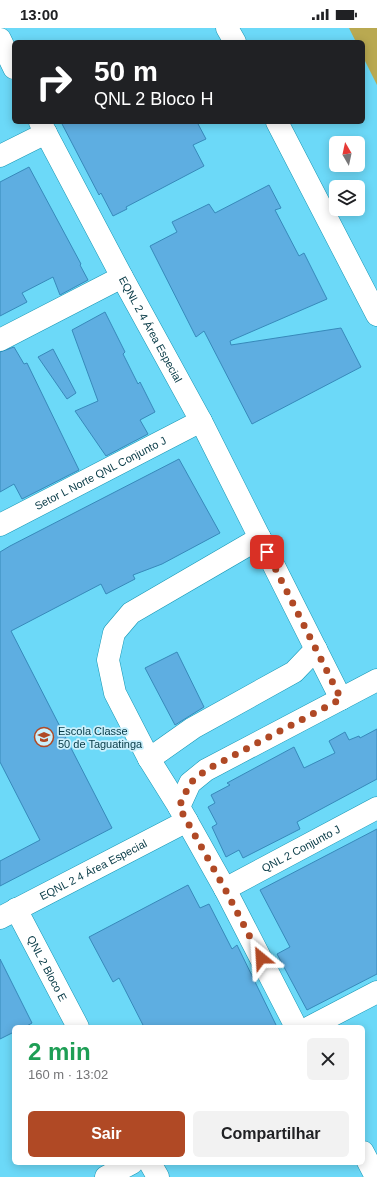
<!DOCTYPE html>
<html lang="pt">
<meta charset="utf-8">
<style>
body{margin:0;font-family:Arial,sans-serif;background:#f2f2f2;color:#202124;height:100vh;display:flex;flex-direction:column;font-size:15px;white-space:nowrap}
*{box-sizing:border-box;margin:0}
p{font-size:13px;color:#757577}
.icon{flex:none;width:22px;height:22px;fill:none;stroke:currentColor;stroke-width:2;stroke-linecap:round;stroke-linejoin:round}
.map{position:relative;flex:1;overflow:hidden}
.sheet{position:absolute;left:12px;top:997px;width:353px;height:140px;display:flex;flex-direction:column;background:#fff;border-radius:6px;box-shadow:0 2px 10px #0003}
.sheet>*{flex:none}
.guide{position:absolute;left:12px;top:12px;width:353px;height:84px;border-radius:6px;box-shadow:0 2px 10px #0003;background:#202124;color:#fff;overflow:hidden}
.needle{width:26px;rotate:351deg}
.buttons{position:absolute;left:329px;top:108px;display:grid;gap:8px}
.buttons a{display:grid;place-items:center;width:36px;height:36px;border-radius:6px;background:#fff;box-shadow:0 2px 10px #0003;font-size:20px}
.pin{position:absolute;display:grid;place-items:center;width:34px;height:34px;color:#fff;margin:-17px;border-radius:8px;box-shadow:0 2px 6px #0006}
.me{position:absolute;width:44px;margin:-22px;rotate:333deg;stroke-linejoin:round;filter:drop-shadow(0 0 3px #0008)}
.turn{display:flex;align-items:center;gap:14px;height:84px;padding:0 16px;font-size:18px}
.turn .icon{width:52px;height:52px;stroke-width:2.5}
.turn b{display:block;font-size:28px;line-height:34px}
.round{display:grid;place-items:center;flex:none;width:42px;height:42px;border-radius:6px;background:#f2f2f2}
.headline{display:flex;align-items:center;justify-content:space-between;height:68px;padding:0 16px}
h1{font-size:24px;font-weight:700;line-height:30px;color:#1e9e55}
.button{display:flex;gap:8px;margin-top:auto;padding:8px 16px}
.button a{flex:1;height:46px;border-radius:6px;background:#b04925;color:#fff;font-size:16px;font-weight:700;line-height:46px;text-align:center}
.button a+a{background:#f2f2f2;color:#202124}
.status{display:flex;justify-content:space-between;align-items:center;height:28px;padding:0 20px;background:#fff;direction:ltr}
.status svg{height:11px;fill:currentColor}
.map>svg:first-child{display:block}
.green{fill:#b9a951}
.building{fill:#5eaee1;stroke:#3789ba}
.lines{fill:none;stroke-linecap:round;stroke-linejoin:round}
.minor-casing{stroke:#1696b3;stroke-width:23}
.minor{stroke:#fff;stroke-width:22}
.route{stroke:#b04925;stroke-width:7;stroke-dasharray:0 12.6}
.labels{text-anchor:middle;stroke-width:3.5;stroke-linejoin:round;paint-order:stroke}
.street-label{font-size:11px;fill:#063945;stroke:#caf0fc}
.poi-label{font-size:11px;fill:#063945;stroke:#caf0fc;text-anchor:start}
</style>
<div class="status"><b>13:00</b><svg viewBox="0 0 49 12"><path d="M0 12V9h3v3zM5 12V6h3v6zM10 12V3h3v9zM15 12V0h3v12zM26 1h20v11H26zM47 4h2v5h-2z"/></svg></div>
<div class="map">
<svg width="377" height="1149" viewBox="0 0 377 1149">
<rect width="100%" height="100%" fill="#6cd9f8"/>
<path class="green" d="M349,0H377V57L363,29V14H356Z"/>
<path class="building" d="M61,94H197L206,111L193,117L204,138L126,179L127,181L113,188L101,165L99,167Z
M29,139L81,236L80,237L88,252L60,267L53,249L22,265L27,274L0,288V154Z
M269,157L281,180L275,182L299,228L304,225L327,271L230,313L231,317L341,300L361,339L252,396L204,303L196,309L150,218L177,204L172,194L209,176L215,185Z
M105,284L125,324L123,326L138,356L140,354L155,384L140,392L148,406L106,428L75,383L98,373L72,302Z
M14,319L24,336L27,335L79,442L22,471L14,456L0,464V324Z
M53,321L76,365L67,371L38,329Z
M179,431L220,505L162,536L133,547L135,551L106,566L101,556L11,603L112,800L0,858V833L40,812L0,734V524L10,518Z
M177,624L204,679L175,697L145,640Z
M377,701V751L297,794L300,801L243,830L239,822L226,829L212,799L217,796L208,779L215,775L211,767L230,757L227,755L294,719L304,740L335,725L329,713L345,704L349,712L359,708L360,710Z
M377,801V946L307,982L277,926L290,919L260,862Z
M188,857L200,880L209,876L232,921L237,917L277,999H144L119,950L113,954L89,909Z
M0,931L32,995L25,999H14V1004L0,1011Z"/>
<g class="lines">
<defs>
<g id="minor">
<path d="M227,0L235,14"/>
<path d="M0,11L14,40"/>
<path id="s1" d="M40,94L122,249L201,393L341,671"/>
<path d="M277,94L377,287"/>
<path d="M0,128L46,105"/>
<path d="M0,312L122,249"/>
<path id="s2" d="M0,497L201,393"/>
<path d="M149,731L193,700L294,644L316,621"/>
<path d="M179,779L149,731L115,665L108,632L114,605L131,585L260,510"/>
<path id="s3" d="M225,861L377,780"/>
<path id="s4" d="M16,881L78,999"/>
<path id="s5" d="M0,890L187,793"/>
<path d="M296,999L225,861L179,779L190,755L206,742L377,652"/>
<path d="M310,999L377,964"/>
<path d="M363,1124L376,1149"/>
<path d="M150,1135L158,1149"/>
<path d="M106,1149L132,1135"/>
</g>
</defs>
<use href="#minor" class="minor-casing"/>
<use href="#minor" class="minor"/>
</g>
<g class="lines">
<path class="route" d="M261,930L225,861L179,779L190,755L206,742L341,671L267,524"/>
</g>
<defs>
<symbol id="school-ring" viewBox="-11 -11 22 22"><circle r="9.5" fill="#caf0fc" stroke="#b04925" stroke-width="1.5"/><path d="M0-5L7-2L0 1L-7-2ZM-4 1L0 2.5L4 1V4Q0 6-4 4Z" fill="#b04925"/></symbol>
</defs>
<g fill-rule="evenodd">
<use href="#school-ring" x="33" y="698" width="22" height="22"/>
</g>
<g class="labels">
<g class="street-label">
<text dy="4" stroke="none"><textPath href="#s1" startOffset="235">EQNL 2 4 Área Especial</textPath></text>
<text dy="4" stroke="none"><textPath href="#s2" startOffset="113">Setor L Norte QNL Conjunto J</textPath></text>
<text dy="4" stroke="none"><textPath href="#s3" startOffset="86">QNL 2 Conjunto J</textPath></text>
<text dy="4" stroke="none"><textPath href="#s5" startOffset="105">EQNL 2 4 Área Especial</textPath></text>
<text dy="4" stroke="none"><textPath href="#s4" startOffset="67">QNL 2 Bloco E</textPath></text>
</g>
<g class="poi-label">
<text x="58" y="707">Escola Classe<tspan x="58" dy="13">50 de Taguatinga</tspan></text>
</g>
</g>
</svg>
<div class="buttons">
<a><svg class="needle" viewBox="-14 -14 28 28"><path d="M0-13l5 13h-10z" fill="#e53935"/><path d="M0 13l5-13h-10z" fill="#757577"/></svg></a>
<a><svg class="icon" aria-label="layers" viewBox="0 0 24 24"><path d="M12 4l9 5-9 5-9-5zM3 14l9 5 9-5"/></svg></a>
</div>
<div class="pin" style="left:267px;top:524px;background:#d93025"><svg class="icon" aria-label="arrive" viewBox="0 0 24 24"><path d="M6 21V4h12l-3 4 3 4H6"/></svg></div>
<svg class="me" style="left:261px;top:930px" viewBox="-20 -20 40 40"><path d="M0-17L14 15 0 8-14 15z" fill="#b04925" stroke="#fff" stroke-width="4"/></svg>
<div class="guide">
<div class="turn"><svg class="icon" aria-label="right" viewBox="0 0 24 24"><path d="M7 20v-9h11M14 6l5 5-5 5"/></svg><div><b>50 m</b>QNL 2 Bloco H</div></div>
</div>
<section class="sheet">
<div class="headline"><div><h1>2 min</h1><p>160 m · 13:02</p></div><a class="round"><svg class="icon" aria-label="close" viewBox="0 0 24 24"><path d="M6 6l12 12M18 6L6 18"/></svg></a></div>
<div class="button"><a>Sair</a><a>Compartilhar</a></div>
</section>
</div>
